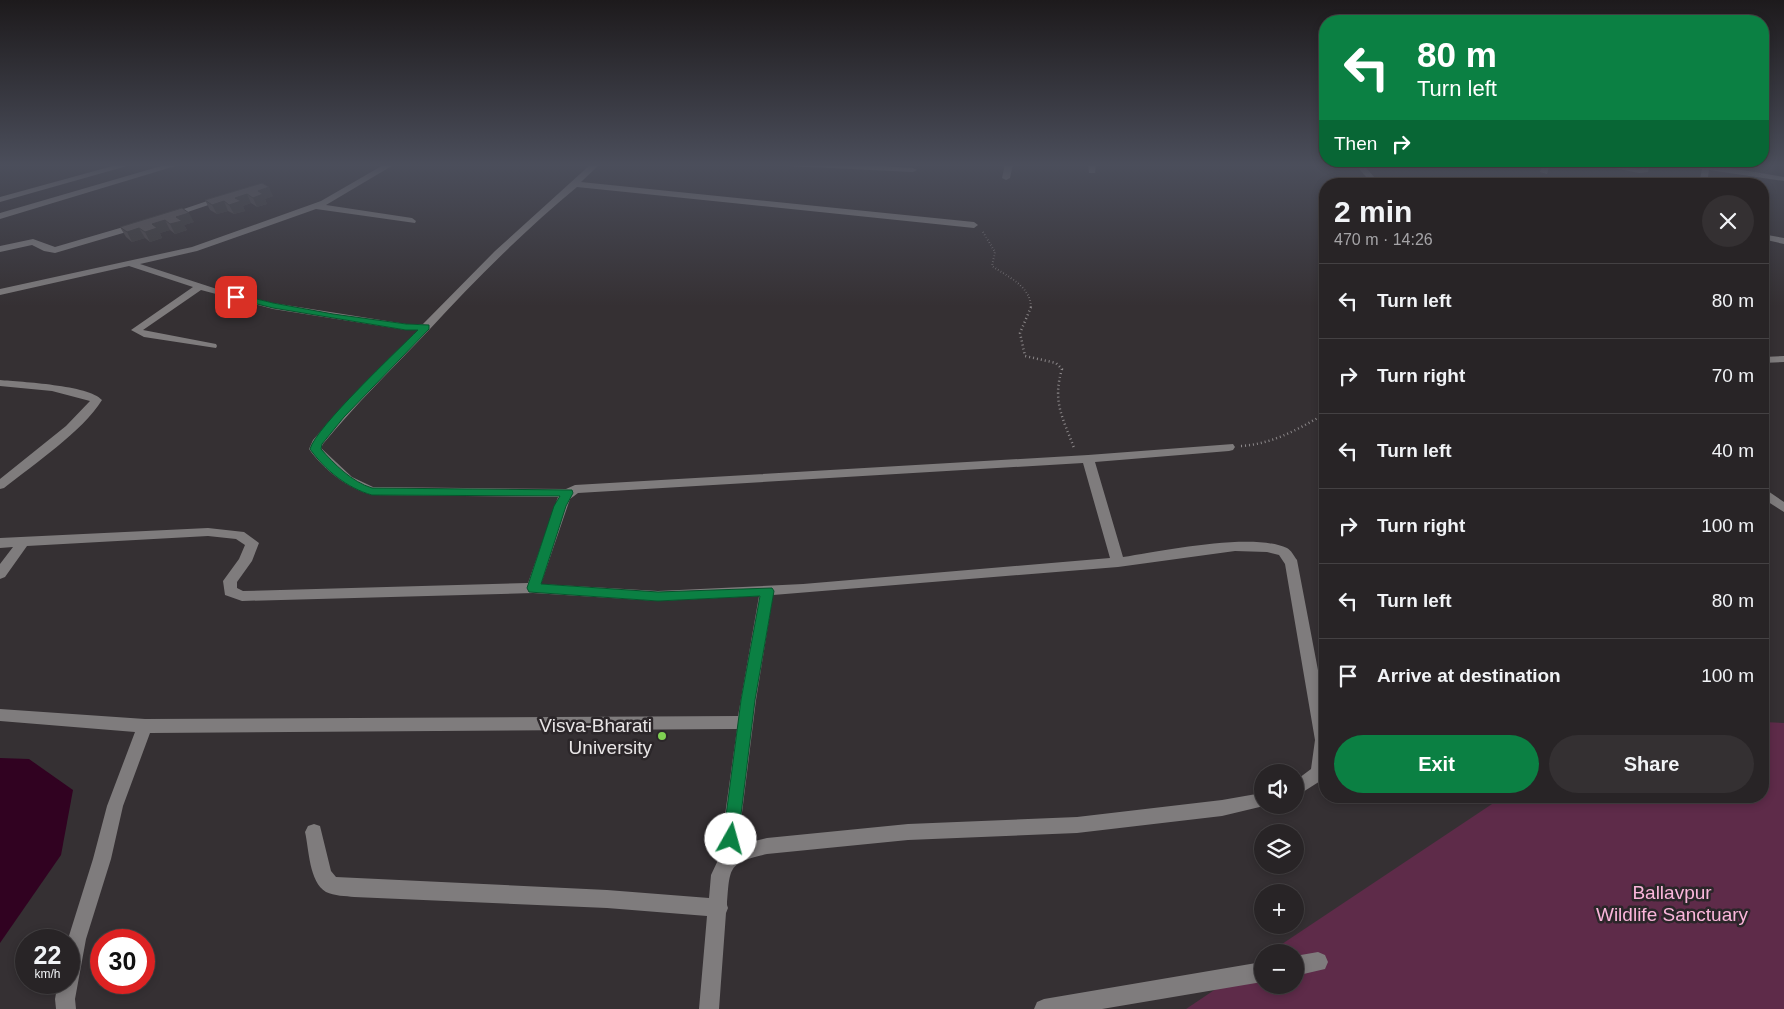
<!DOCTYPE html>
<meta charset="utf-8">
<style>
body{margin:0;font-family:Arial,sans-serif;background:#343032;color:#f1f3f6;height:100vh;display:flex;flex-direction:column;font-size:19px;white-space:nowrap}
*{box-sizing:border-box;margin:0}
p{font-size:16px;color:#a5a4a7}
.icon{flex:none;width:28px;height:28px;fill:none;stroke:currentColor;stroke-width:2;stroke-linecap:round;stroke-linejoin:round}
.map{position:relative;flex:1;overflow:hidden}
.side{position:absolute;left:1319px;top:178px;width:450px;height:625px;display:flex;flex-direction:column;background:#282426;border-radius:20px;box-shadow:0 2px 8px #0003,0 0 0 1px #444143}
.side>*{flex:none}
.hud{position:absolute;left:1319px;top:15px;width:450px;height:152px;border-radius:20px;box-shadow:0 2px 8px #0003,0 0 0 1px #444143;background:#0b8043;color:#fff;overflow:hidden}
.fabs{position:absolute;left:1254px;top:764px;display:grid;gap:10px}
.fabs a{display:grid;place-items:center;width:50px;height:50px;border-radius:50%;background:#282426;box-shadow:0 2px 8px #0003,0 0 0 1px #444143;font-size:25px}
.speed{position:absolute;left:15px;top:929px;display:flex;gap:10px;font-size:25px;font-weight:700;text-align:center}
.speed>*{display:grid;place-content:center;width:65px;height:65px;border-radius:50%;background:#282426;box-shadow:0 2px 8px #0003,0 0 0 1px #444143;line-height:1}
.speed small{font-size:12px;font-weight:400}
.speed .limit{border:8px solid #d22;background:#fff;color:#111}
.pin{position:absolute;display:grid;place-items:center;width:42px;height:42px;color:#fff;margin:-21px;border-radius:10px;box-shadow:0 2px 8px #0006}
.me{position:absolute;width:55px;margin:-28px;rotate:7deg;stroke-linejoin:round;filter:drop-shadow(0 0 4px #0008)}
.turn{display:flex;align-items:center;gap:18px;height:105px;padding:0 15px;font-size:22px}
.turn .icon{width:65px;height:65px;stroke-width:2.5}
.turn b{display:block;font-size:35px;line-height:42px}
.then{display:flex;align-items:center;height:48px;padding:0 15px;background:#0003;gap:10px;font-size:19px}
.round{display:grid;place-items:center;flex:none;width:52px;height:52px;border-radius:26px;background:#343032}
.summary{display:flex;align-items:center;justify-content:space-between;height:85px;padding:0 15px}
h1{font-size:30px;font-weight:800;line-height:38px}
.button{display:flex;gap:10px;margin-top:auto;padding:10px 15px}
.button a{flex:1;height:58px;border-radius:30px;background:#0b8043;color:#fff;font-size:20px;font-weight:800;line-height:58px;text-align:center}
.button a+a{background:#343032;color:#f1f3f6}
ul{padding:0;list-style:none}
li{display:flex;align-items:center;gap:15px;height:75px;padding:0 15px;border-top:1px solid #444143}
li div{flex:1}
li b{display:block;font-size:19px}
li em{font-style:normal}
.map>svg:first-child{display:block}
.green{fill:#5e2b49}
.water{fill:#310221}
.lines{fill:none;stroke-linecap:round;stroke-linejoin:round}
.path-far1{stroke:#8c888a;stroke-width:2;stroke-dasharray:0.5 2.5;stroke-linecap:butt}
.path{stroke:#8c888a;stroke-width:2.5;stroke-dasharray:1 3;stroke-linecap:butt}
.minor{fill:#7f7c7d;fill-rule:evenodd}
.wall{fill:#4d484a}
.shaded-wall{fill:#3e3b3c}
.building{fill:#595456;stroke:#3e3b3c}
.route{fill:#0b8043;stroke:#07532c}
.poi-dot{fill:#7fd052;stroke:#2b2629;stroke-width:2}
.labels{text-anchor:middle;stroke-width:5;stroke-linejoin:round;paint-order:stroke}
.near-poi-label{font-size:19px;fill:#e8e5e6;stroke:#2b2629;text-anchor:end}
.near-park-label{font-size:19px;fill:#fbb6db;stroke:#2b2629}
</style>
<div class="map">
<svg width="1784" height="1009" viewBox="0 0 1784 1009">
<rect width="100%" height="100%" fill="#353033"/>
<path class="green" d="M1763,722L1784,723V1009H1186L1262,958V985H1295V952H1270L1504,796H1762Z"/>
<path class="water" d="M0,758L29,759L73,790L61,855L0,943Z"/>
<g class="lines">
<path class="path-far1" d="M983,232L995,252L992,266C1008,277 1031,286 1031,308"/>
<path class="path" d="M1031,307L1020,333L1025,356L1056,363L1062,369C1052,402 1063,418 1074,448
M1241,446C1273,444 1298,429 1325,414"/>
<path class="minor" d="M120,164H134L0,202V197Z
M168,164H182L0,219V213Z
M229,164H246L242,166Z
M385,164H395L326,205L412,218L416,221L415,223L316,209L197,251L140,264L220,290L273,303L406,324H423L495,251L591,164H600L581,182L974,222L978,225L974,228L577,187C524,231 476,279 429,330C393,368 356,404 323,444L321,448L352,477L373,487L566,489L575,485L1088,455L1233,444L1235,447L1233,450L1229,451L1095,462L1123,557C1163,551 1252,532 1287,548C1291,550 1294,556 1297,560L1325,707V778L1295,797V781L1311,769L1315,740L1285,564L1279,555L1267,552L1235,551L1118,567L773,595L756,700L738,845L767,838L908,824L1077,817L1222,800L1262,793V805H1268L1222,816L1077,833L908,840L767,854C728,863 730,866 727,905L728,908L726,913L719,1009H699L707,916L607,908L354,897C346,896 334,896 326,892C309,882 309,849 305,832L308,826L314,824L320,826L331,871L336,877L607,890L709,898L711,875L719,858L737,729L150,733L123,806L111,859L86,939L75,999L76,1009H56L55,999L58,982H69L68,939L93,859L107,806L135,732L0,721V709L145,719L738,716L759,596L658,601L533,593L242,601L225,595L223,581L239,559L245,545L236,539L208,536L27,546L5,577L0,579V564L13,547L0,548V538L208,528L244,532L259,543L252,561L237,582V588L243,591L528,583L558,497L372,495C347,488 324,470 309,449L313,440L337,413L418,330H406L273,309L201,290L143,330L216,344L217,346L216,348L144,337L131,330L193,287L129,266L0,295V289L192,247L321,201ZM1083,463L1110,558L803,584L658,591L541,584L570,499L578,493Z
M784,164H846L913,168L917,170L913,172L788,166Z
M1005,164H1013L1010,178L1006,180L1002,178Z
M1088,164H1096L1095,173H1089Z
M1355,164H1363L1380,184H1372Z
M1542,164H1550L1547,174L1540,172Z
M1594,164H1614L1639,169L1641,168L1642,164H1650L1648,172L1639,173Z
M1683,164H1705L1784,177V181L1709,170L1707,184H1699L1702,169Z
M219,197L226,199L173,217L166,215Z
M137,223L140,224V228L55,253L44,251L32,245L0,252V246L33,239L55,247Z
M1762,234L1784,238V244L1762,239Z
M1784,356V362L1762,363V357Z
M0,380C21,382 89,385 102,400C82,432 34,464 4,488L0,489V479L66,426L90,401L52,391L0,386Z
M1762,487L1784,502V512L1762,498Z
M1318,952L1325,955L1328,962L1325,969L1295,976V956Z
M1262,962V982L1102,1009H1034L1037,1002L1044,999Z"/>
</g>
<path class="wall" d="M262,183L273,196L265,199L267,204L257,207L251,203L243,206L245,211L234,214L228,211L217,214L210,210L205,200Z
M182,208L194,222L184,225L187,230L175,234L170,230L160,233L162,238L150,242L145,238L132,242L126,237L120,227Z"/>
<path class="shaded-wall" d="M269,187L273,196L265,199L267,204L257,207L253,198L258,191Z
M247,194L251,203L243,206L245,211L234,214L229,205L235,198Z
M224,201L228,211L217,214L212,205Z
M189,213L194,222L184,225L187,230L175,234L170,224L176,217Z
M165,220L170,230L160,233L162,238L150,242L145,232L152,224Z
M139,228L145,238L132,242L127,232Z"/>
<path class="building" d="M262,183L269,187L258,191L263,194L253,198L247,194L235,198L241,201L229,205L224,201L212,205L205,200Z
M182,208L189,213L176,217L182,221L170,224L165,220L152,224L157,228L145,232L139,228L127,232L120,227Z"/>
<linearGradient id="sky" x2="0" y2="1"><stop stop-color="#1d1a1c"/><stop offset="0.54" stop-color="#4b4e5b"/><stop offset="1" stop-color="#4b4e5b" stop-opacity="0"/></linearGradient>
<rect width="1784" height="306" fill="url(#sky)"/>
<path class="route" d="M236,294L273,303L333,314L406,324L429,325V329L344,417L322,444L321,449C334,464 352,482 372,488L572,490L573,493L566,506L541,584L658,592L772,588L774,591L755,700L738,839L736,844L731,847L725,844L723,839L741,700L760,596L658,601L529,592L527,588L554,506L560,496L372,495C347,488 325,470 310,449C316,427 397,351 418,330H406L273,308L233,298L232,297Z"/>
<circle class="poi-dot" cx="662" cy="736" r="5"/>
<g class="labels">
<g class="near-poi-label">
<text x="652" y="732">Visva-Bharati<tspan x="652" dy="22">University</tspan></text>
</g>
<g class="near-park-label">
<text x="1672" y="899">Ballavpur<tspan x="1672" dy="22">Wildlife Sanctuary</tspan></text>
</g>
</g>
</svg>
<div class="fabs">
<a><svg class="icon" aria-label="sound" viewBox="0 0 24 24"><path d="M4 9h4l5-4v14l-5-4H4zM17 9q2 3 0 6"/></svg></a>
<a><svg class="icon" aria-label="layers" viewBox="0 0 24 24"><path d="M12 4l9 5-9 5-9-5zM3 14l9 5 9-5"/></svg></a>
<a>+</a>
<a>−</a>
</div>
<div class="speed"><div>22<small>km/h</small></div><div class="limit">30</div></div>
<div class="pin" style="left:236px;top:297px;background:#d93025"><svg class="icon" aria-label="arrive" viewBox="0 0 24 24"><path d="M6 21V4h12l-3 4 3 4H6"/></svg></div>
<svg class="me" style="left:731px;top:839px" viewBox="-20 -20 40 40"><circle r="19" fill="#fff"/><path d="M0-13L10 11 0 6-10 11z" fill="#0b8043"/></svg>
<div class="hud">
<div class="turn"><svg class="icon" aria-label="left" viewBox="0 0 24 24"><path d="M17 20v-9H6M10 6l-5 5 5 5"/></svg><div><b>80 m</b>Turn left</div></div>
<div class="then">Then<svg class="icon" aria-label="right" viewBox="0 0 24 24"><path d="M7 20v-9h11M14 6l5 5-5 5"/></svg></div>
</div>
<section class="side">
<div class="summary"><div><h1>2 min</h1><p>470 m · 14:26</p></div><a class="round"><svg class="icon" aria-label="close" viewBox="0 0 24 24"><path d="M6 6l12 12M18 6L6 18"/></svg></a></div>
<ul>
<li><svg class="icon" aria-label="left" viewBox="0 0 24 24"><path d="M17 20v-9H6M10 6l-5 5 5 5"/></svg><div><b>Turn left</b></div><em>80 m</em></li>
<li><svg class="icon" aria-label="right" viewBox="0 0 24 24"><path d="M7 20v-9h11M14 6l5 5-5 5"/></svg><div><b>Turn right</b></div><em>70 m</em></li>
<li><svg class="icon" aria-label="left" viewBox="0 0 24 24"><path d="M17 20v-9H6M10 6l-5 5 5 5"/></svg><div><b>Turn left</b></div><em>40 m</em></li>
<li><svg class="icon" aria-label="right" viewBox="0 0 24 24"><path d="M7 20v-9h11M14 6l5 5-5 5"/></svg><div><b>Turn right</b></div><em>100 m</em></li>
<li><svg class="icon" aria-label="left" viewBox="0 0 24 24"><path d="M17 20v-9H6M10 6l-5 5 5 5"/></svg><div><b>Turn left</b></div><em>80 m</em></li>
<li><svg class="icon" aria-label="arrive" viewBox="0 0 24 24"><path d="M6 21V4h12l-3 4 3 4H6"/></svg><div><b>Arrive at destination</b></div><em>100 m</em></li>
</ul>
<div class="button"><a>Exit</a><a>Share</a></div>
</section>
</div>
